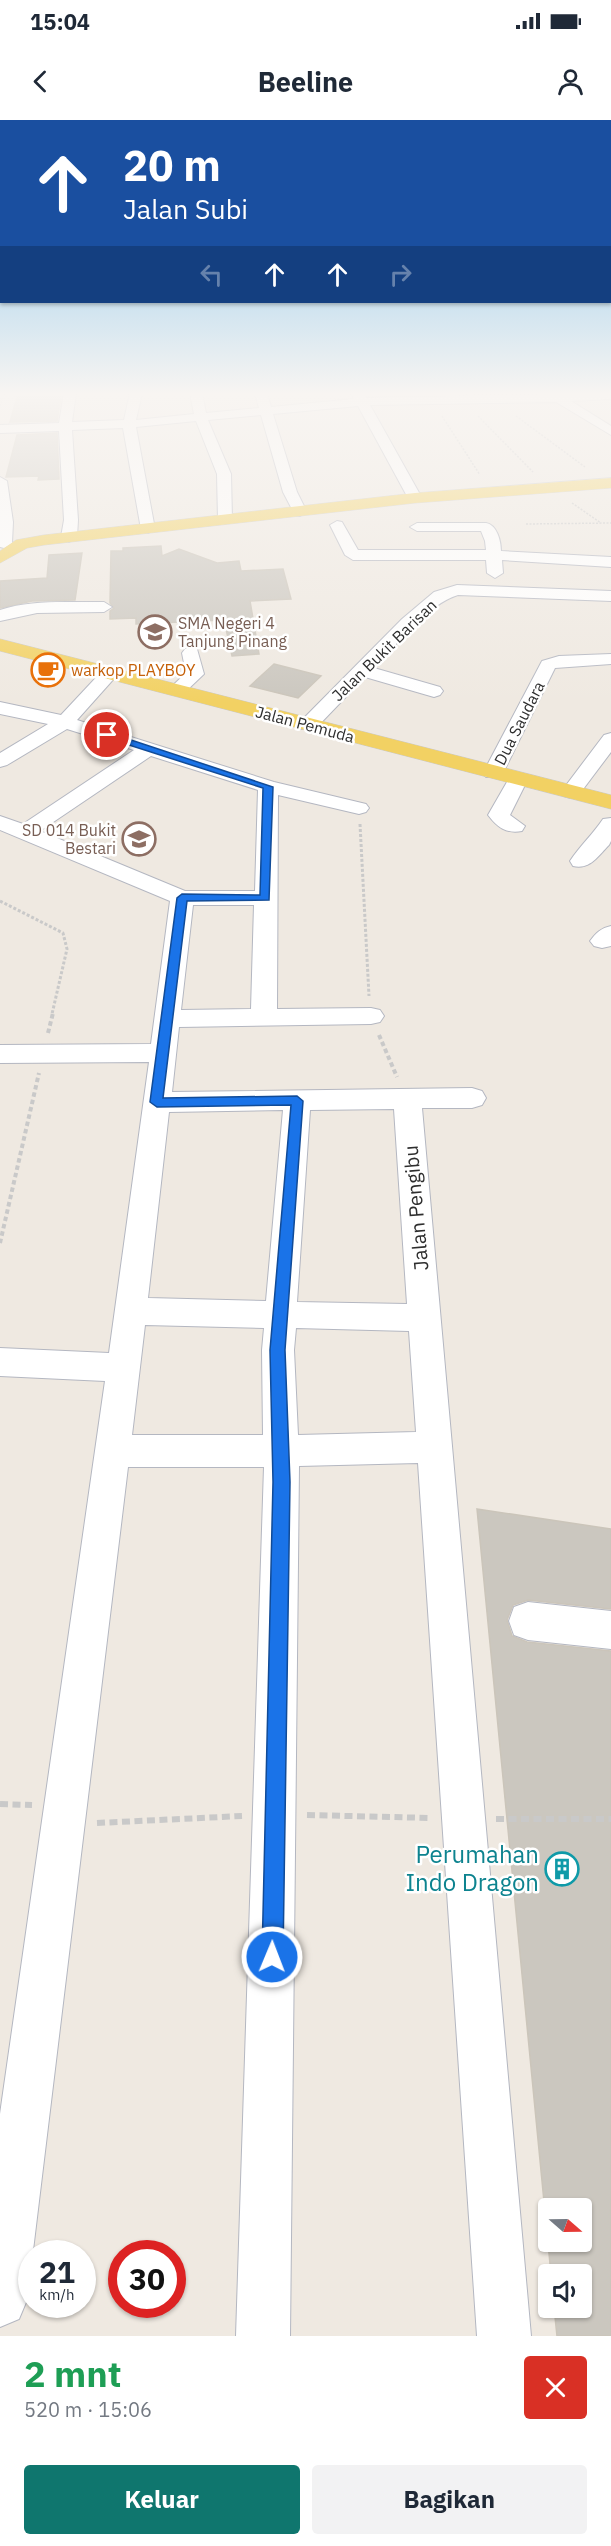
<!DOCTYPE html>
<html lang="id">
<meta charset="utf-8">
<style>
body{margin:0;font-family:"IBM Plex Sans",sans-serif;background:#f2f2f3;color:#1f2937;height:100vh;display:flex;flex-direction:column;font-size:22px;white-space:nowrap}
*{box-sizing:border-box;margin:0}
p{font-size:20px;color:#747a83}
.icon{flex:none;width:33px;height:33px;fill:none;stroke:currentColor;stroke-width:2;stroke-linecap:round;stroke-linejoin:round}
.map{position:relative;height:2216px;overflow:hidden}
.side{display:flex;flex-direction:column;background:#fff;flex:1}
.side>*{flex:none}
.top-card{position:absolute;left:0px;top:0px;width:612px;height:183px;box-shadow:0 2px 4px #0004;background:#1a4fa0;color:#fff;overflow:hidden}
.needle{width:39px;rotate:110deg}
.fabs{position:absolute;left:538px;top:2078px;display:grid;gap:12px}
.fabs a{display:grid;place-items:center;width:54px;height:54px;border-radius:6px;background:#fff;box-shadow:0 2px 4px #0004;font-size:30px}
.speed{position:absolute;left:18px;top:2120px;display:flex;gap:12px;font-size:30px;font-weight:700;text-align:center}
.speed>*{display:grid;place-content:center;width:78px;height:78px;border-radius:50%;background:#fff;box-shadow:0 2px 4px #0004;line-height:1}
.speed small{font-size:15px;font-weight:400}
.speed .limit{border:9px solid #d22;background:#fff;color:#111}
.pin{position:absolute;display:grid;place-items:center;width:51px;height:51px;color:#fff;margin:-26px;border:3px solid #fff;border-radius:50%;box-shadow:0 2px 6px #0007}
.me{position:absolute;width:66px;margin:-33px;rotate:1deg;stroke-linejoin:round;filter:drop-shadow(0 0 4px #0008)}
.turn{display:flex;align-items:center;gap:21px;height:126px;padding:0 24px;font-size:27px}
.turn .icon{width:78px;height:78px;stroke-width:2.5}
.turn b{display:block;font-size:42px;line-height:51px}
.lanes{display:flex;align-items:center;height:57px;padding:0 24px;background:#0003;justify-content:center;gap:30px;direction:ltr}
.lanes .off{opacity:.35}
.round{display:grid;place-items:center;flex:none;width:63px;height:63px;border-radius:6px;background:#f2f2f3}
.overview{display:flex;align-items:center;justify-content:space-between;height:102px;padding:0 24px}
h1{font-size:36px;font-weight:800;line-height:45px;color:#1e9e55}
.cta{display:flex;gap:12px;margin-top:auto;padding:12px 24px}
.cta a{flex:1;height:69px;border-radius:6px;background:#0f766e;color:#fff;font-size:24px;font-weight:800;line-height:69px;text-align:center}
.cta a+a{background:#f2f2f3;color:#1f2937}
.status{display:flex;justify-content:space-between;align-items:center;height:42px;padding:0 30px;background:#fff;direction:ltr}
.status svg{height:16px;fill:currentColor}
header{display:flex;justify-content:space-between;align-items:center;height:78px;padding:0 24px;background:#fff;font-size:27px;font-weight:800}
.map>svg:first-child{display:block}
.building{fill:#cbc7bf;stroke:#cbc5ba;stroke-width:1.5;fill-rule:evenodd}
.lines{fill:none;stroke-linecap:round;stroke-linejoin:round}
.minor-casing{stroke:#b4b7c1;stroke-width:2}
.major-casing{stroke:#c9c9c9;stroke-width:1}
.path-far3{stroke:#c9c9c9;stroke-width:1.5;stroke-dasharray:2 1.5;stroke-linecap:butt}
.path-far2{stroke:#c9c9c9;stroke-width:3;stroke-dasharray:3 2;stroke-linecap:butt}
.path-far1{stroke:#c9c9c9;stroke-width:4;stroke-dasharray:4.5 3;stroke-linecap:butt}
.path{stroke:#c9c9c9;stroke-width:6;stroke-dasharray:8 4.5;stroke-linecap:butt}
.minor{fill:#fff;fill-rule:evenodd}
.major{fill:#f2d163;fill-rule:evenodd}
.route{fill:#1a73e8;stroke:#114b97;stroke-width:1.5}
.labels{text-anchor:middle;stroke-width:5;stroke-linejoin:round;paint-order:stroke}
.far-education-label{font-size:16px;fill:#785e54;stroke:#fff;text-anchor:start}
.far-street-label{font-size:16px;fill:#2e2e2e;stroke:#fff}
.far-food-label{font-size:16px;fill:#c56008;stroke:#fff;text-anchor:start}
.street-label{font-size:20px;fill:#2e2e2e;stroke:#fff}
.near-culture-label{font-size:24px;fill:#0d838f;stroke:#fff;text-anchor:end}
</style>
<div class="status"><b>15:04</b><svg viewBox="0 0 49 12"><path d="M0 12V9h3v3zM5 12V6h3v6zM10 12V3h3v9zM15 12V0h3v12zM26 1h20v11H26zM47 4h2v5h-2z"/></svg></div>
<header><svg class="icon" aria-label="back" viewBox="0 0 24 24"><path d="M15 5l-7 7 7 7"/></svg>Beeline<svg class="icon" aria-label="person" viewBox="0 0 24 24"><circle cx="12" cy="8" r="4"/><path d="M4 21q1-7 8-7t8 7"/></svg></header>
<div class="map">
<svg width="611" height="2216" viewBox="0 0 611 2216">
<rect width="100%" height="100%" fill="#efe9e1"/>
<path class="building" d="M61,276L57,301L10,302L17,277Z
M57,313L59,359L38,360L39,356L6,357L17,315Z
M161,426L162,436L179,429L217,443L239,441L241,451L283,449L291,479L250,481L259,534L232,536L224,500L136,504V498L110,499V491L114,488L110,483L111,431H123V428Z
M82,433L75,480L32,481L0,488V461L47,458L49,435Z
M274,544L321,556L298,578L250,566Z
M477,1389L611,1409V1489L528,1480L513,1485L507,1500L512,1516L527,1522L611,1531V2216H557L554,2187H582V2154H551ZM549,2088H582V2121H549Z"/>
<g class="lines">
<defs>
<path id="minor" d="M64,273H76L72,302L124,300L130,273H142L136,300L194,294L190,273H202L206,293L259,288L255,273H267L271,287L354,279L351,273H363L366,278L611,273V279L571,281L611,306V315L556,282L370,285L422,378L415,382L408,378L358,286L273,294L297,372L307,392L300,396L295,395L283,372L261,295L208,300L231,354L232,400L225,404L218,400L217,354L196,301L136,307L155,409L148,413L141,409L123,308L72,310L78,400L77,417L69,422L61,417L64,400L59,311L0,313V305L59,303Z
M0,357L7,361L13,402L12,423L4,428L0,427Z
M337,401L342,402L358,430H486L485,421L481,411H417L410,407L417,403H486C497,405 501,421 501,431L611,437V447L502,440L503,453L495,458L487,453L486,440H353L345,435L330,405Z
M457,465L611,471V481L458,475C428,484 396,525 374,548L440,567L443,571L440,575L434,577L365,557L315,609H301L298,605L301,601L402,499L434,472Z
M65,482H104L112,487L104,492L37,493L0,501V490C21,483 43,482 65,482Z
M191,528L197,529L204,554L184,573H172L169,569L186,553L182,533L185,529Z
M611,534V544L555,548L503,653L500,657H486L483,653L542,541L559,536Z
M110,548L116,549L119,553L77,600L274,662L366,684L369,688L366,692L359,694L278,675L277,889L371,888L380,890L384,896L380,902L371,904L179,907L172,972L472,968L482,971L486,978L482,985L472,988H422L531,2216H477L418,1343L299,1346L290,2216H236L264,1347H128L27,2180L19,2199L0,2207V1994L105,1261L0,1256V1228L109,1233L149,942L0,943V925L151,924L170,781L0,710V696L23,704L134,630L67,609L7,645L0,647V633L48,604L0,594V582L61,595L104,549ZM151,636L258,670L255,771H185L40,711ZM193,785H254L251,889L181,890ZM394,989L407,1184L297,1182L310,990ZM283,990L266,1181L148,1178L169,992ZM145,1205L264,1208L262,1230L263,1315H132ZM296,1208L409,1211L416,1312L298,1315L294,1230Z
M611,613V632L578,676L571,678L564,676L561,672L564,668L604,615Z
M518,653L525,655L528,659L510,695L525,706L522,711C506,714 497,707 488,695L511,655Z
M611,698V721L609,725C598,736 590,750 573,746L570,741C580,726 593,714 603,699Z
M611,806V826L602,828L594,826L590,821C596,813 601,808 611,806Z
M528,1482L611,1491V1529L528,1520L514,1515L509,1501L514,1487Z"/>
<path id="major" d="M611,358V368L415,383L44,425L27,428L0,443V431L16,420L44,415L415,373Z
M0,519L611,675V689L0,531Z"/>
</defs>
<use href="#minor" class="minor-casing"/>
<use href="#major" class="major-casing"/>
<path class="path-far3" d="M0,286L4,273
M442,296L480,355
M478,296L533,352
M516,296L585,347
M572,383L601,403
M526,404L611,403"/>
<path class="path-far2" d="M360,704L369,876
M0,781L63,813L67,829L52,894"/>
<path class="path-far1" d="M48,913L53,893
M379,915L397,957
M0,1123L39,953"/>
<path class="path" d="M0,1684L32,1685
M307,1695L431,1698
M496,1699H611
M97,1703L242,1696"/>
<use href="#minor" class="minor"/>
<use href="#major" class="major"/>
</g>
<linearGradient id="sky" x2="0" y2="1"><stop stop-color="#7abfeb"/><stop offset="0.47" stop-color="#f8f5f2"/><stop offset="1" stop-color="#f8f5f2" stop-opacity="0"/></linearGradient>
<rect width="611" height="583" fill="url(#sky)"/>
<path class="route" d="M104,613H110L273,667L269,780L187,781L163,978L297,976L303,981L285,1230L290,1362L283,1837L279,1844L272,1847L265,1844L262,1837L273,1362L270,1230L291,985L157,987L150,982L177,778L182,774L260,775L263,668L104,617Z"/>
<defs>
<symbol id="school-ring" viewBox="-11 -11 22 22"><circle r="9.5" fill="#fff" stroke="#8d6e63" stroke-width="1.5"/><path d="M0-5L7-2L0 1L-7-2ZM-4 1L0 2.5L4 1V4Q0 6-4 4Z" fill="#8d6e63"/></symbol>
<symbol id="cafe-ring" viewBox="-11 -11 22 22"><circle r="9.5" fill="#fff" stroke="#e8710a" stroke-width="1.5"/><path d="M-5.5-4.5H6V0H3Q3 3.5 0 3.5H-2.5Q-5.5 3.5-5.5 0ZM3-3.2v2h1.7v-2ZM-6 4.5H4V6H-6Z" fill="#e8710a"/></symbol>
<symbol id="building-ring" viewBox="-11 -11 22 22"><circle r="9.5" fill="#fff" stroke="#0f9aa8" stroke-width="1.5"/><path d="M-4-6H4V6H1V3H-1V6H-4ZM-2.5-4.3h1.7v1.8h-1.7ZM.8-4.3h1.7v1.8H.8ZM-2.5-1h1.7V.8h-1.7ZM.8-1h1.7V.8H.8Z" fill="#0f9aa8"/></symbol>
</defs>
<g fill-rule="evenodd">
<use href="#school-ring" x="136" y="493" width="38" height="38"/>
<use href="#cafe-ring" x="29" y="531" width="38" height="38"/>
<use href="#school-ring" x="120" y="700" width="38" height="38"/>
<use href="#building-ring" x="543" y="1730" width="38" height="38"/>
</g>
<g class="labels">
<g class="far-education-label">
<text x="178" y="509">SMA Negeri 4<tspan x="178" dy="18">Tanjung Pinang</tspan></text>
<text x="116" y="716" text-anchor="end">SD 014 Bukit<tspan x="116" dy="18">Bestari</tspan></text>
</g>
<g class="far-street-label">
<text transform="translate(384 530) rotate(-44)" y="6">Jalan Bukit Barisan</text>
<text transform="translate(519 603) rotate(-63)" y="6">Dua Saudara</text>
<text transform="translate(305 604) rotate(15)" y="6">Jalan Pemuda</text>
</g>
<g class="far-food-label">
<text x="71" y="556">warkop PLAYBOY</text>
</g>
<g class="street-label">
<text transform="translate(416 1088) rotate(-95)" y="7">Jalan Pengibu</text>
</g>
<g class="near-culture-label">
<text x="539" y="1743">Perumahan<tspan x="539" dy="28">Indo Dragon</tspan></text>
</g>
</g>
</svg>
<div class="fabs">
<a><svg class="needle" viewBox="-14 -14 28 28"><path d="M0-13l5 13h-10z" fill="#e53935"/><path d="M0 13l5-13h-10z" fill="#747a83"/></svg></a>
<a><svg class="icon" aria-label="sound" viewBox="0 0 24 24"><path d="M4 9h4l5-4v14l-5-4H4zM17 9q2 3 0 6"/></svg></a>
</div>
<div class="speed"><div>21<small>km/h</small></div><div class="limit">30</div></div>
<div class="pin" style="left:107px;top:615px;background:#d93025"><svg class="icon" aria-label="arrive" viewBox="0 0 24 24"><path d="M6 21V4h12l-3 4 3 4H6"/></svg></div>
<svg class="me" style="left:272px;top:1837px" viewBox="-20 -20 40 40"><circle r="17" fill="#1a73e8" stroke="#fff" stroke-width="3"/><path d="M0-11L8 9 0 5-8 9z" fill="#fff"/></svg>
<div class="top-card">
<div class="turn"><svg class="icon" aria-label="ahead" viewBox="0 0 24 24"><path d="M12 20V5M6 11l6-6 6 6"/></svg><div><b>20 m</b>Jalan Subi</div></div>
<div class="lanes"><svg class="icon off" aria-label="left" viewBox="0 0 24 24"><path d="M17 20v-9H6M10 6l-5 5 5 5"/></svg><svg class="icon" aria-label="ahead" viewBox="0 0 24 24"><path d="M12 20V5M6 11l6-6 6 6"/></svg><svg class="icon" aria-label="ahead" viewBox="0 0 24 24"><path d="M12 20V5M6 11l6-6 6 6"/></svg><svg class="icon off" aria-label="right" viewBox="0 0 24 24"><path d="M7 20v-9h11M14 6l5 5-5 5"/></svg></div>
</div>
</div>
<section class="side">
<div class="overview"><div><h1>2 mnt</h1><p>520 m · 15:06</p></div><a class="round" style="background:#d93025;color:#fff"><svg class="icon" aria-label="close" viewBox="0 0 24 24"><path d="M6 6l12 12M18 6L6 18"/></svg></a></div>
<div class="cta"><a>Keluar</a><a>Bagikan</a></div>
</section>
